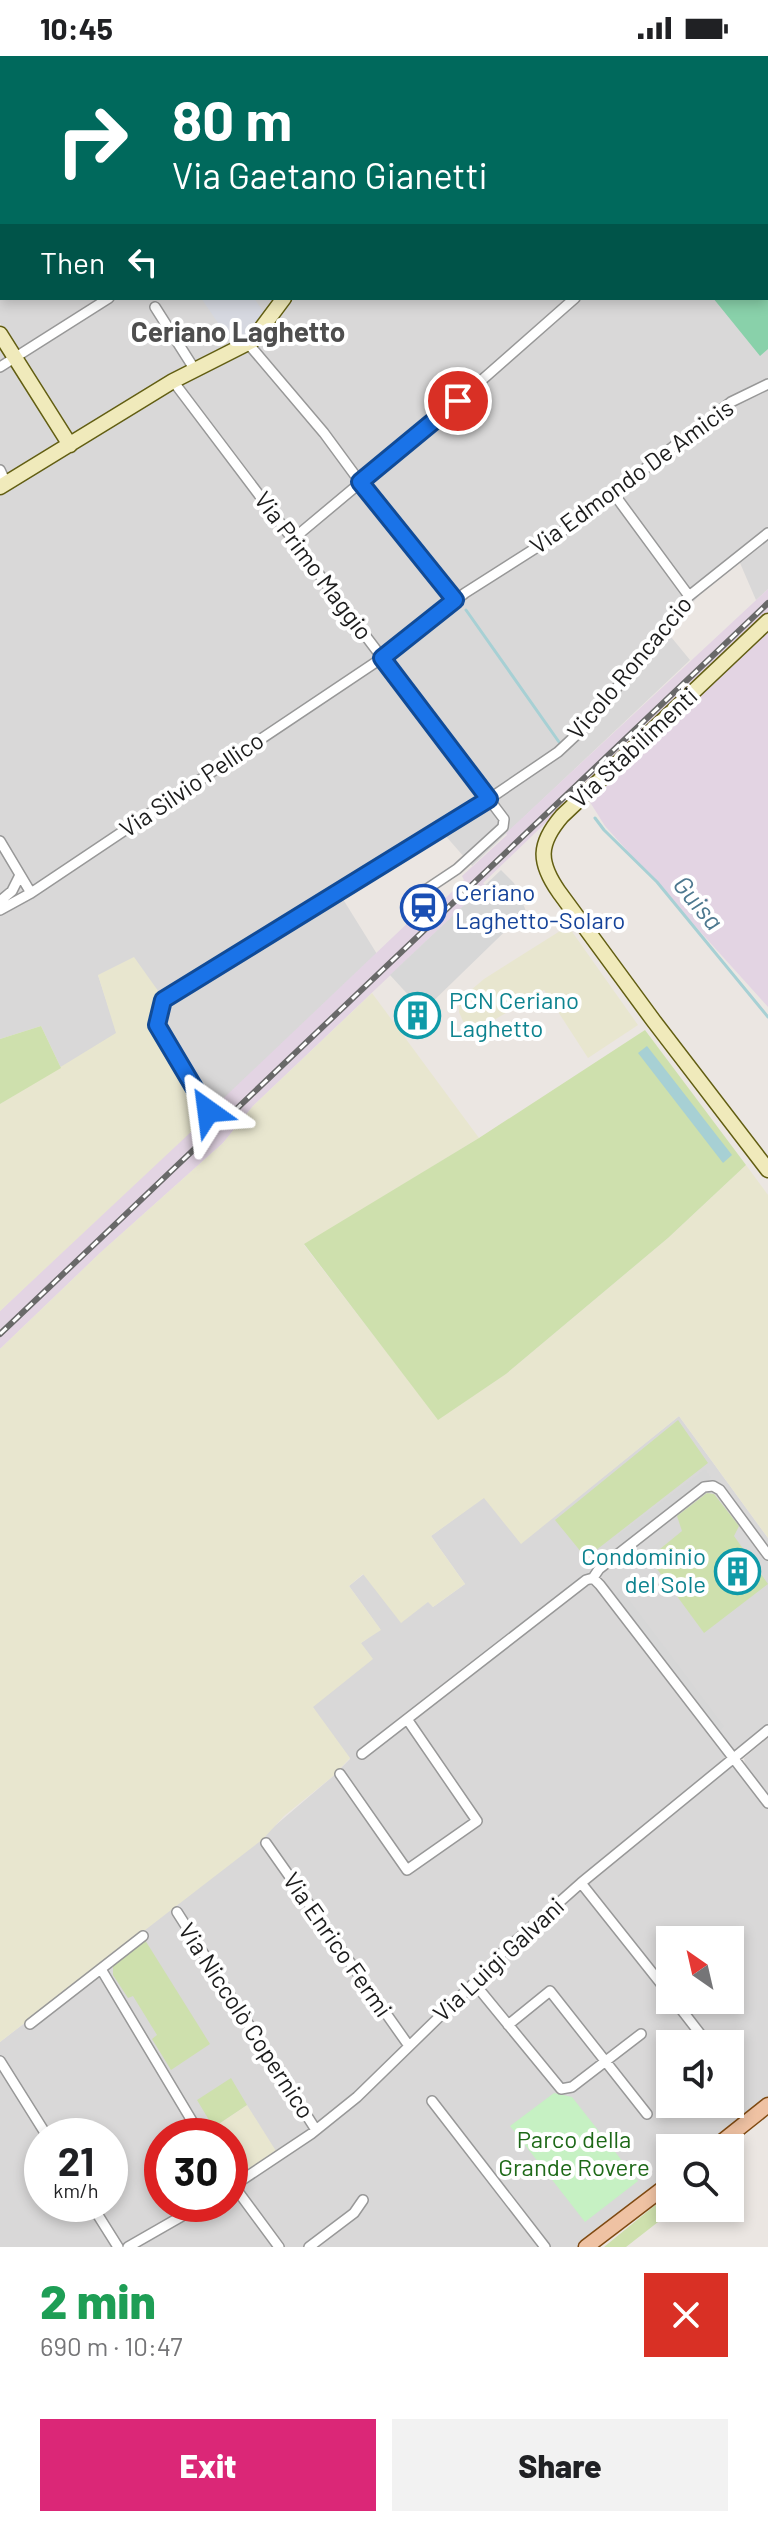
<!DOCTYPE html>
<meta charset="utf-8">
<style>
body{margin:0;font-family:Barlow,sans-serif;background:#f2f2f2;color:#202124;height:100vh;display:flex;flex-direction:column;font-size:30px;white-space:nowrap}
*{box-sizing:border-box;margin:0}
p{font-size:26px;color:#757577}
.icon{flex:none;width:44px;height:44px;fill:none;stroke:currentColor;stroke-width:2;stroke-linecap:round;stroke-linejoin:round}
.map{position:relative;height:2191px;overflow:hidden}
.panel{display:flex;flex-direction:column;background:#fff;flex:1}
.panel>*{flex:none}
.top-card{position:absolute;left:0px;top:0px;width:768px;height:244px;box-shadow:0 4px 12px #0003;background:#00695c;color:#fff;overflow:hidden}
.needle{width:52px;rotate:326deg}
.controls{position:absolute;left:656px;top:1870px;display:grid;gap:16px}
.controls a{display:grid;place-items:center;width:88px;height:88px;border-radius:0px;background:#fff;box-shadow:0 4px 12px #0003;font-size:40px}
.speed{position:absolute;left:24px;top:2062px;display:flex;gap:16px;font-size:40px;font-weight:700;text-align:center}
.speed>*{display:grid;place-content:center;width:104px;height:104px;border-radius:50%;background:#fff;box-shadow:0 4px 12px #0003;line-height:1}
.speed small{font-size:20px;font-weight:400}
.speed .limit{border:12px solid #d22;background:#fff;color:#111}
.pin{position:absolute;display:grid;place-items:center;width:68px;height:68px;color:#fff;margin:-34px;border:4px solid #fff;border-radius:50%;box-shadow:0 2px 8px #0007}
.me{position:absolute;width:88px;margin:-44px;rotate:329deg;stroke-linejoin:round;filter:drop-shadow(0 0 6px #0008)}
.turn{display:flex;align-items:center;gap:28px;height:168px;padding:0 40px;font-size:36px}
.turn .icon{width:104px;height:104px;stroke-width:2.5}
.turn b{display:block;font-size:56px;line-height:68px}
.then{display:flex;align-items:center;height:76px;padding:0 40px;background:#0003;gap:16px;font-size:30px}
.round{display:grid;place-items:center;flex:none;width:84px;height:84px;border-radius:0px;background:#f2f2f2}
.overview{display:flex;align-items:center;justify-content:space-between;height:136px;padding:0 40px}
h1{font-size:48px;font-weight:800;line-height:60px;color:#1e9e55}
.button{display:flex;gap:16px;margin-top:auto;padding:16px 40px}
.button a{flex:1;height:92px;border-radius:0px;background:#db2777;color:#fff;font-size:32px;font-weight:800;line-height:92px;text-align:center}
.button a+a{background:#f2f2f2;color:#202124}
.status{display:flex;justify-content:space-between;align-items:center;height:56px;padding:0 40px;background:#fff;direction:ltr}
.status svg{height:22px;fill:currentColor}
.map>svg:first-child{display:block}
.residential{fill:#d9d8d8;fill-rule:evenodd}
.industrial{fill:#e3d4e3}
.farmland{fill:#e8e6cf}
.grass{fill:#cee0ad}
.park{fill:#c6f1c3}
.pitch{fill:#89d1aa}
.parking{fill:#d7d7d7}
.plaza{fill:#d6d8e0}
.water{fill:#a7d0d4}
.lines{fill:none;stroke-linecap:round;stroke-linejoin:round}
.stream{stroke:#a7d0d4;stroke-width:3}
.street-casing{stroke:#989898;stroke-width:12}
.secondary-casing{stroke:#625e12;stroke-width:17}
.primary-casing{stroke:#7f4a12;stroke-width:17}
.street{stroke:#fff;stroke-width:9}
.secondary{stroke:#f0eabb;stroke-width:14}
.primary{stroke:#efc2a3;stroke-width:14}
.rail-casing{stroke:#696969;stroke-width:6}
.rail{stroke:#fff;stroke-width:3;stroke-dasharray:9;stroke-linecap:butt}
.route-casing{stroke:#114b97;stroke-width:20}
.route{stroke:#1a73e8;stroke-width:14}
.labels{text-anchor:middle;stroke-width:8;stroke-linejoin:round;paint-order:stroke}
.street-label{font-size:24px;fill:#1b1b1b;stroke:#fff}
.transit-label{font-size:24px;fill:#164399;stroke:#fff;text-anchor:start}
.culture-label{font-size:24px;fill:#0d838f;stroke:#fff;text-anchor:start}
.park-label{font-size:24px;fill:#1e6918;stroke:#fff}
.water-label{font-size:26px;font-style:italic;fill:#4d788f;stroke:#fff}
.quarter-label{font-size:28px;font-weight:bold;fill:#4e4e4e;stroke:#fff}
</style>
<div class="status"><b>10:45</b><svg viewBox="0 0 49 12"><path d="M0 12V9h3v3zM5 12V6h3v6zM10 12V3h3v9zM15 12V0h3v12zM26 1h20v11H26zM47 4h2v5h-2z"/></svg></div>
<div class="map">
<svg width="768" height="2191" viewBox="0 0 768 2191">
<rect width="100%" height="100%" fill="#ebe6e2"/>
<path class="residential" d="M0,0H150L152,2H2V242H281L251,283L72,381L0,267Z
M160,0H441L440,2H162Z
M449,0H768V533L756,544L740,507L702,536L667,576L690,604L472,810L444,778L341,840L377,898L211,1057L159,968L165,946L161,939L98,919L117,977L61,1012L41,970L0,983V436L171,332L257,287L289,242H766V2H449Z
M0,288L61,387L0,424Z
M679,1360L768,1482V1669L730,1703L768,1752V2048L712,2092H670V2125L582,2191H0V1986L242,1798L332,1721L350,1703L312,1651L361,1587L380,1573L349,1530L364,1518L429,1545L433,1551L465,1528L431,1480L484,1441L521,1487ZM670,1884H730V1944H670ZM670,1988H730V2048H670ZM247,2049L235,2119L230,2111V2148H162V2080H211L208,2076ZM42,2080H110V2148H42Z
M768,1682V1738L745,1709L744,1702Z"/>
<path class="industrial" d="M768,533V557L638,678L483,827L485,829L253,1050L223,1087L100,1197L0,1293V1255L414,861L420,867L464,824L462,820L507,779L506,777Z
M768,575V951L605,770L588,743Z"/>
<path class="farmland" d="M568,870L638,969L588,1002L544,934L469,979L459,956L460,945L464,940L484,923Z
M134,901L161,939L154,971L208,1060L0,1255V1048L116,977L98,919Z
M372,937L479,1082L304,1189L438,1363L506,1318L668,1182L746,1109L768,1139V1482L679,1360L521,1488L484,1442L431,1480L465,1528L433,1551L428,1546L401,1567L363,1518L349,1530L381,1574L361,1587L373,1603L313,1651L350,1702L332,1721L284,1760L263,1783L0,1986V1293L100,1197L223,1087L253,1050Z
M247,2049L276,2095L239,2119H235L230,2111V2080H211L208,2075Z"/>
<path class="grass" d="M41,970L61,1012L0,1048V983Z
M645,974L746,1109L668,1182L506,1318L438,1364L304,1188L479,1082Z
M678,1364L708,1407L586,1502L555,1464Z
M707,1437L714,1438L739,1470L734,1480L768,1528L704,1577L649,1502L682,1475L677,1460Z
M145,1884L210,1988L171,2014L152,1983L157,1979L133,1940L128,1942L113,1919V1908Z
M231,2022L247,2049L208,2075L204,2068L209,2064L197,2044Z
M670,2137V2152H676L626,2191H604Z"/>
<path class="park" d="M554,2037L572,2041L638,2125L585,2166L510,2070Z"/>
<path class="pitch" d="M766,214L768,216V293L760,300L713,242H766Z"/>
<path class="parking" d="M501,814L514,827L526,855L423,955L390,919Z
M705,1413L711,1422L624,1488L618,1479Z
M621,1533L724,1670L719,1676L615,1539Z"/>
<path class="plaza" d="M201,242H254L267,261L256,274L233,289Z"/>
<path class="water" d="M647,990L732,1099L723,1107L638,997Z"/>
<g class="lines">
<path class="stream" d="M20,0L21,2
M466,554L559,686
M595,762L604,774L657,826L768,961"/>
<defs>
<path id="street" d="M353,0L354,2
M766,99L768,98
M155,251L195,314
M252,285L251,291L324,377L360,426L455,544
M0,311L109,242
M173,325L504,763L503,771L457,813L427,833
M0,414L6,427
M614,438L689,540
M293,483L458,345L575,242
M0,785L31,837
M0,845L12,835L20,819
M0,854L31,837L382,602L465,537L572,469L731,346L768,328
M208,1055L157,969L163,944L489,743L558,696L589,667L689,540L768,477
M593,1522L600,1529L768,1747
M362,1698L586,1524L593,1522L599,1513L704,1431L713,1430L720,1434L768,1499
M340,1718L407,1814L477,1765L407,1663
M266,1787L409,1990
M581,1827L670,1939
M177,1856L316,2074
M101,1913L201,2080
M474,1927L561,2033L572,2031L641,1978
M674,1944L708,1988
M30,1968L143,1880
M508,1969L550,1935L647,2058
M0,2005L47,2080
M432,2045L545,2191
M231,2126L279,2191
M230,2132L311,2078L357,2041L474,1927L502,1897L581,1827L768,1674
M91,2148L118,2191
M128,2191L203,2148
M309,2191L354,2157L363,2144"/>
<path id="secondary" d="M155,0L157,2
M444,2L445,0
M0,278L70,389
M0,431L173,325L252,285L284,242
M768,565L562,760C538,788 538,806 559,836L653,964L768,1114"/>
<path id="primary" d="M714,2092L768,2049
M586,2191L670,2127"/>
</defs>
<use href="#street" class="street-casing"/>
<use href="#secondary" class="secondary-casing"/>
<use href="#primary" class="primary-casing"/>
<use href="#street" class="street"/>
<use href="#secondary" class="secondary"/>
<use href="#primary" class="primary"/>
<defs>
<path id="rail" d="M0,1278L768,547"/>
</defs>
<use href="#rail" class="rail-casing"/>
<use href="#rail" class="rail"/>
</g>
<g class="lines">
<defs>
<path id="route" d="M208,1055L157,969L163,944L489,743L382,602L455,544L360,426L458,345"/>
</defs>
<use href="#route" class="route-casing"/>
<use href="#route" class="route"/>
</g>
<defs>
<symbol id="station-ring" viewBox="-11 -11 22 22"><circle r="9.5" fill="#fff" stroke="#1a4fb4" stroke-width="1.5"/><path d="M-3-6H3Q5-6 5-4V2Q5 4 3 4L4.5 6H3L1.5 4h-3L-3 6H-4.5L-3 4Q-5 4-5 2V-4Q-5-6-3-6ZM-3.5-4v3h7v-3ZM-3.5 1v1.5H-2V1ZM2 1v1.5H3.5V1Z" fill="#1a4fb4"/></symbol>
<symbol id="building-ring" viewBox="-11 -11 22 22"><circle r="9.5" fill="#fff" stroke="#0f9aa8" stroke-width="1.5"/><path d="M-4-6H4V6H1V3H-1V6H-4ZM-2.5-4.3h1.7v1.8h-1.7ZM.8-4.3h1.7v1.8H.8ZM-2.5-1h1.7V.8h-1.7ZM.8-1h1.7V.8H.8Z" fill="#0f9aa8"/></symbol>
</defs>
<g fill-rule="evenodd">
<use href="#station-ring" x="398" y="826" width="51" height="51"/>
<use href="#building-ring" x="392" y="934" width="51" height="51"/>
<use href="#building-ring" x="712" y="1490" width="51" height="51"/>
</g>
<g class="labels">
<g class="street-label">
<text transform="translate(632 421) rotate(-36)" y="8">Via Edmondo De Amicis</text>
<text transform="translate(313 510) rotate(53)" y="8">Via Primo Maggio</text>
<text transform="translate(630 612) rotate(-50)" y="8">Vicolo Roncaccio</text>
<text transform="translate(634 692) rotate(-43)" y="8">Via Stabilimenti</text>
<text transform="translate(192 729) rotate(-34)" y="8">Via Silvio Pellico</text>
<text transform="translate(337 1889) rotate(55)" y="8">Via Enrico Fermi</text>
<text transform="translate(499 1904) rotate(-43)" y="8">Via Luigi Galvani</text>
<text transform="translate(246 1965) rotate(57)" y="8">Via Niccolò Copernico</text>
</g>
<g class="transit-label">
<text x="455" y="845">Ceriano<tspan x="455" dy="28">Laghetto-Solaro</tspan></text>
</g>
<g class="culture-label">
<text x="449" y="953">PCN Ceriano<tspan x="449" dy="28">Laghetto</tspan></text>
<text x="706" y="1509" text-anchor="end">Condominio<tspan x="706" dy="28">del Sole</tspan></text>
</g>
<g class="park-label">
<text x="574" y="2092">Parco della<tspan x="574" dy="28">Grande Rovere</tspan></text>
</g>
<g class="water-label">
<text transform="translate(698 847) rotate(50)" y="9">Guisa</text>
</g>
<g class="quarter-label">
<text x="238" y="286">Ceriano Laghetto</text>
</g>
</g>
</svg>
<div class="controls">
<a><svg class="needle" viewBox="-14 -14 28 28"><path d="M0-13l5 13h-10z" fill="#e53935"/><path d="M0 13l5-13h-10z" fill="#757577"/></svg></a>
<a><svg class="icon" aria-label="sound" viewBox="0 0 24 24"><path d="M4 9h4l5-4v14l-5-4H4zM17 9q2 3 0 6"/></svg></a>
<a><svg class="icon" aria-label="search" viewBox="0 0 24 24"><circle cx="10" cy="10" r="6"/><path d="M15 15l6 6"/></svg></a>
</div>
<div class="speed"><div>21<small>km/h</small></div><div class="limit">30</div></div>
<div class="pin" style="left:458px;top:345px;background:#d93025"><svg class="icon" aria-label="arrive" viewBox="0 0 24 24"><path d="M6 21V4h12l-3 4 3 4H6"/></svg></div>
<svg class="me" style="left:208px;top:1055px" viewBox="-20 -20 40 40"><path d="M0-17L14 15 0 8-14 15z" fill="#1a73e8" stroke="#fff" stroke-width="4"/></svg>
<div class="top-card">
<div class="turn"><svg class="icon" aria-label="right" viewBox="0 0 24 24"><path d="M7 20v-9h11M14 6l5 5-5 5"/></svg><div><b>80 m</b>Via Gaetano Gianetti</div></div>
<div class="then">Then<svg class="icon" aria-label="left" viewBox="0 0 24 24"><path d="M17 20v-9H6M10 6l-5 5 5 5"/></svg></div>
</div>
</div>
<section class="panel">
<div class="overview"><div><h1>2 min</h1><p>690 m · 10:47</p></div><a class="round" style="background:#d93025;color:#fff"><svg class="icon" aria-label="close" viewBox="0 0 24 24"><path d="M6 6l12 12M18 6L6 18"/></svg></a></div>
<div class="button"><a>Exit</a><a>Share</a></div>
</section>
